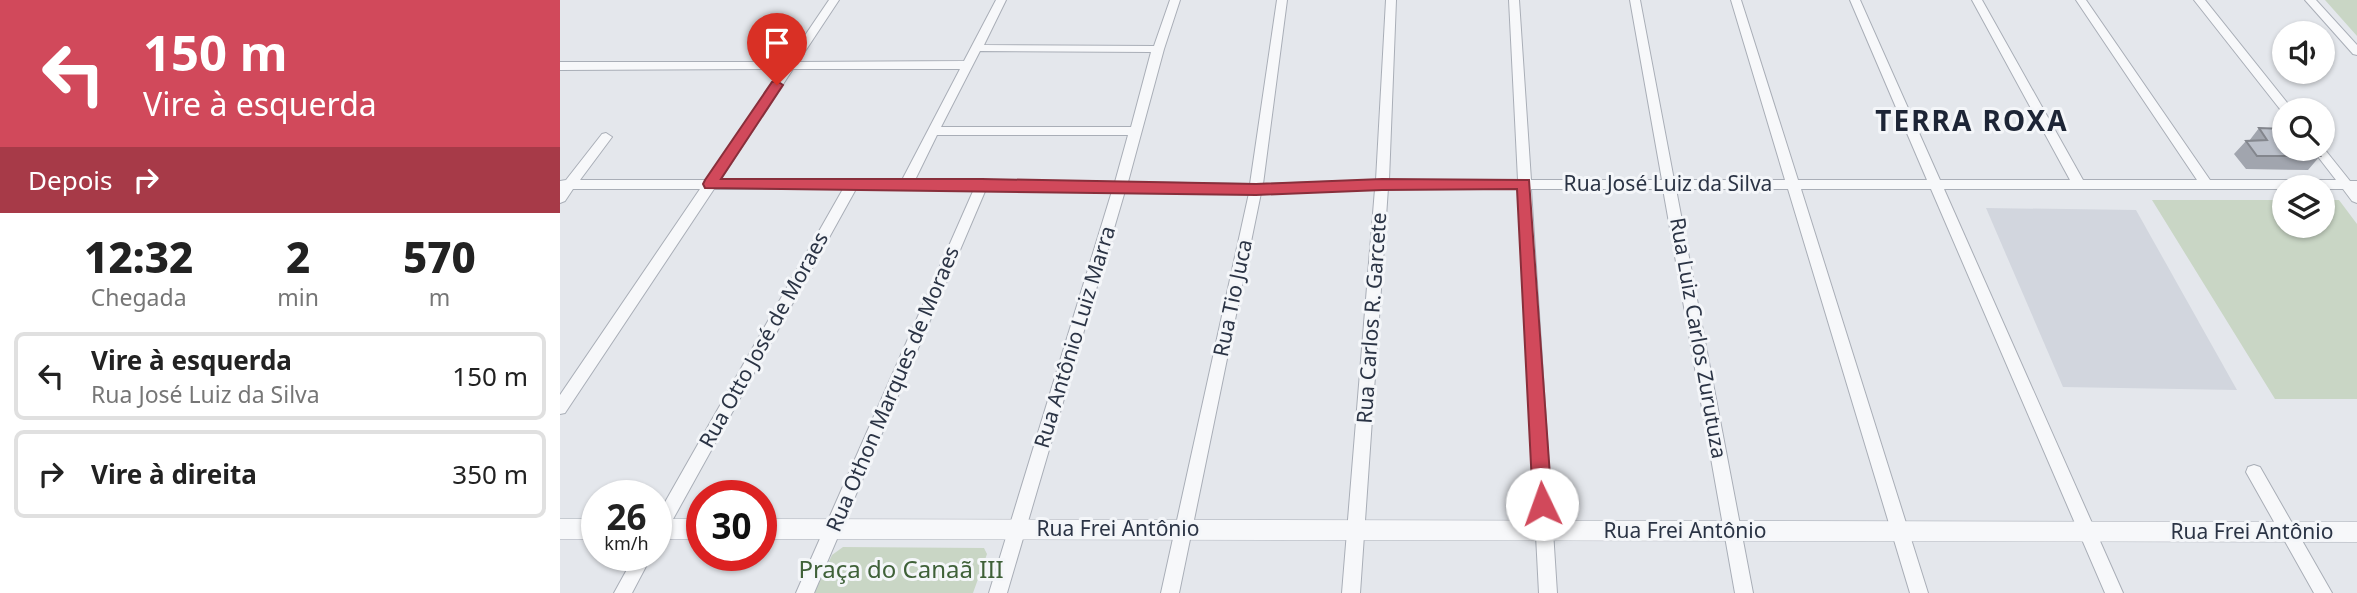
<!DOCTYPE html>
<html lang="pt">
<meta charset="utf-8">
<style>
body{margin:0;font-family:"Noto Sans",sans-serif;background:#f2f2f2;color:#222;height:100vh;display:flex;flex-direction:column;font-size:26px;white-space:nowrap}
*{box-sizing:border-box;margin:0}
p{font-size:23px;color:#767676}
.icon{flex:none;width:38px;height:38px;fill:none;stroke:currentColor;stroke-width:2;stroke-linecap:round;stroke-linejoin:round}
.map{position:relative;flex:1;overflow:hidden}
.drawer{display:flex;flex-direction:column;background:#fff;width:560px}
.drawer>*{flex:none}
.top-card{background:#d1495b;color:#fff;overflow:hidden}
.fabs{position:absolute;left:1712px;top:21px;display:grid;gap:14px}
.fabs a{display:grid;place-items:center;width:63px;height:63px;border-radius:50%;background:#fff;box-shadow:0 2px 5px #0004;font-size:35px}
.speed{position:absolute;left:21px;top:480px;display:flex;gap:14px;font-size:35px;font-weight:700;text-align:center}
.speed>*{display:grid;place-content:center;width:91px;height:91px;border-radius:50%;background:#fff;box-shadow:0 2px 5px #0004;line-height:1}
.speed small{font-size:18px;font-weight:400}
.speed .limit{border:10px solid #d22;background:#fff;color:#111}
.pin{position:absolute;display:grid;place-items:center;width:60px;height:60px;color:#fff;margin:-72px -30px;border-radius:50% 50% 50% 0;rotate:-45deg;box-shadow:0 0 7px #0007}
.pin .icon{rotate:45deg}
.me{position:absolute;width:77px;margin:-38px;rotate:357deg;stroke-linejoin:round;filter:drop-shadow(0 0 5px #0008)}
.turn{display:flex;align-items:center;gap:24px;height:147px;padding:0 28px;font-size:32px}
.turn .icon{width:91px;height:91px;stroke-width:2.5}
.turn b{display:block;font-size:49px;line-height:60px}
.then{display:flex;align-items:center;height:66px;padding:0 28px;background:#0003;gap:14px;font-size:26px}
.eta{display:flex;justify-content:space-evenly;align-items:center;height:119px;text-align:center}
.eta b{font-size:42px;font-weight:800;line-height:49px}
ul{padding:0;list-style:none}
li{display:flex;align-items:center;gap:21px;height:88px;margin:0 14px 10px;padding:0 14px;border:4px solid #e0e0e0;border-radius:10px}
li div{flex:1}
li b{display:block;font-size:26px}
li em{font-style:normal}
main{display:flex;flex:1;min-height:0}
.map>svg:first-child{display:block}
.built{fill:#d2d6de}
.green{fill:#c9d6c5}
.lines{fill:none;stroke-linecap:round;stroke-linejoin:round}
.minor-casing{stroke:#a9aeb7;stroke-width:2}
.tertiary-casing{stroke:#a9aeb7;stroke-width:1}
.minor{fill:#f7f8fa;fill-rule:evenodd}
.tertiary{fill:#f7f8fa;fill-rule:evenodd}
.wall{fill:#a1a5ae}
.building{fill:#bbc0ca;stroke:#83868d;stroke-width:2}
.route{fill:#d1495b;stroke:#882f3b;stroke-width:2}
.labels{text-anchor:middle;stroke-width:6;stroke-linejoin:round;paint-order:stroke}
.street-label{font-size:21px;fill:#2b3445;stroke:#f4f6f9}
.near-park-label{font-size:24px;fill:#3f6138;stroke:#f4f6f9}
.district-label{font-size:28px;font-weight:bold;letter-spacing:2px;fill:#1d2536;stroke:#f4f6f9}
</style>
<main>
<section class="drawer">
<div class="top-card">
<div class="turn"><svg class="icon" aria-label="left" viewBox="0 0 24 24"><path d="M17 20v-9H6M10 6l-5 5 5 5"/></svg><div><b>150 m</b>Vire à esquerda</div></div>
<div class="then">Depois<svg class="icon" aria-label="right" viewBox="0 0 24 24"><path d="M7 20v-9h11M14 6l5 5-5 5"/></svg></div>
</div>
<div class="eta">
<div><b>12:32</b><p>Chegada</p></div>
<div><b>2</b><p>min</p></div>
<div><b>570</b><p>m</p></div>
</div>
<ul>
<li><svg class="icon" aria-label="left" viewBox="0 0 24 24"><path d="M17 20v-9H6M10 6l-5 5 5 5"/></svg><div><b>Vire à esquerda</b><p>Rua José Luiz da Silva</p></div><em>150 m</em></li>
<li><svg class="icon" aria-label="right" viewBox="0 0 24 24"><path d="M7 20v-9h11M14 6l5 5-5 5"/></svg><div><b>Vire à direita</b></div><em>350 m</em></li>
</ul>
</section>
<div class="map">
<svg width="1797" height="593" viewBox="0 0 1797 593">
<rect width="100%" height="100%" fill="#e4e7ec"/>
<path class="built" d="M1426,208L1576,210L1677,390L1503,387Z"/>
<path class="green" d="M1765,0H1797V36Z
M1592,200H1724V226H1762V200H1779L1797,224V399H1715Z
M283,547L424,548L427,554L413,593H254L272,555Z"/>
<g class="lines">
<defs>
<path id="minor" d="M269,0H279L238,62L404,61L436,0H446L424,45L594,46L610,0H620L604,49L568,182L690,184L717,0H727L703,184L816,180L826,0H836L829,180H958L949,0H959L971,180H1102L1070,0H1080L1114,180H1225L1171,0H1181L1238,180H1367L1290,0H1300L1380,180H1510L1412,0H1422L1523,180H1637L1516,0H1526L1650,180H1776L1752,149H1762V146L1790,181H1797V203L1792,201L1783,189H1762V187H1724V189H1384L1563,593H1545L1371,189H1241L1368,593H1350L1228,189H1116L1193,593H1175L1103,189H971L997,593H979L958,189L828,188L800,593H782L815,189L701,193L619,593H601L689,193L565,191L447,593H429L552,191L426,189L254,593H236L414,189H296L102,539L96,542V518L283,189H154L5,413L0,414V395L140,189H13L5,201L0,203V181L6,180L42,134L46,133L52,137L20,180H146L222,69L0,70V62H227ZM420,51L591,52L571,127H381ZM233,69H400L342,180H160ZM377,135H568L555,182L355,180Z
M1634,0H1645L1733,110H1724L1723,113Z
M1745,0H1756L1797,45V55L1793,54Z
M1694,465L1700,467L1772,593H1754L1686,472L1688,467Z
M75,555H92L72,593H54Z"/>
<path id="tertiary" d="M0,519H37V539H0Z
M96,519H142V539H96Z
M201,519L1797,522V542L201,539Z"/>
</defs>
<use href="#minor" class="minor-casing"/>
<use href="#tertiary" class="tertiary-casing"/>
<use href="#minor" class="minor"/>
<use href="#tertiary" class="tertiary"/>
</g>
<path class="wall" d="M1699,128L1760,156L1748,170L1686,169L1674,154L1686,141H1689Z"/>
<path class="building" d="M1699,128L1724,129V149H1754L1760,156H1697L1686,141L1707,140Z"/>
<path class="route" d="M217,81L223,85L161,179H422L696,184L822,179L969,180L992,504L989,510L982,512L976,510L973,504L957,189L822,190L696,195L145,188L143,184L145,180L212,82Z"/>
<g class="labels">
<g class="street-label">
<text x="1108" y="191">Rua José Luiz da Silva</text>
<text transform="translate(673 298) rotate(-78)" y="7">Rua Tio Juca</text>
<text transform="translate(812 318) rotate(-86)" y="7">Rua Carlos R. Garcete</text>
<text transform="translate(515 337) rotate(-73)" y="7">Rua Antônio Luiz Marra</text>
<text transform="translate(1138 338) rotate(80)" y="7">Rua Luiz Carlos Zurutuza</text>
<text transform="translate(204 340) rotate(-61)" y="7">Rua Otto José de Moraes</text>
<text transform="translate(333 389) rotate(-67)" y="7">Rua Othon Marques de Moraes</text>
<text x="558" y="536">Rua Frei Antônio</text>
<text x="1125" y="538">Rua Frei Antônio</text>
<text x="1692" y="539">Rua Frei Antônio</text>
</g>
<g class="near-park-label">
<text x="341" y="578">Praça do Canaã III</text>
</g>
<g class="district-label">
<text x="1412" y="131">TERRA ROXA</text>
</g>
</g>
</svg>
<div class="fabs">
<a><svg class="icon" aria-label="sound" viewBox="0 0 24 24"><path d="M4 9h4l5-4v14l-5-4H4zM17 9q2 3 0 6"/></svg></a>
<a><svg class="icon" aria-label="search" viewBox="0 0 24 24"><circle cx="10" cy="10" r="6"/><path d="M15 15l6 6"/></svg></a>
<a><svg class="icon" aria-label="layers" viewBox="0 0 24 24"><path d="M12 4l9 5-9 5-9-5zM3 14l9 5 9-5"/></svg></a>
</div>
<div class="speed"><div>26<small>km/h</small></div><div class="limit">30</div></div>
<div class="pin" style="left:217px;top:85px;background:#d93025"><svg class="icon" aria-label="arrive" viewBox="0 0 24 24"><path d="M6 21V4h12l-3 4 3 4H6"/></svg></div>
<svg class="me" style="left:982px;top:504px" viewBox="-20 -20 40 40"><circle r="19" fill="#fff"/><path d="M0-13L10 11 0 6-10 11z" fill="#d1495b"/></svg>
</div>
</main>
